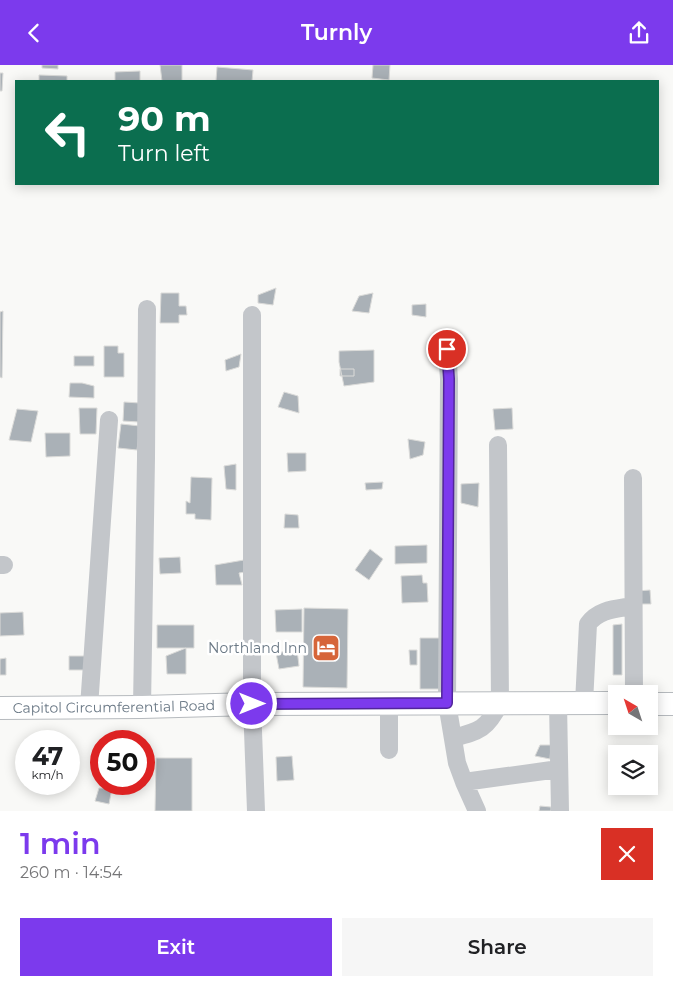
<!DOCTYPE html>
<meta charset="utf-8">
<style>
body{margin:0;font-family:Montserrat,sans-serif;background:#f6f6f6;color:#202124;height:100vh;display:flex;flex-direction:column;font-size:19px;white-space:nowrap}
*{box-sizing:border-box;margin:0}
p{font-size:16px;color:#757577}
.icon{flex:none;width:28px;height:28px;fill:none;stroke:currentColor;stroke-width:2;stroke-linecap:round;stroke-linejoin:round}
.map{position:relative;height:746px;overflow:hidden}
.sheet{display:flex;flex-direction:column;background:#fff;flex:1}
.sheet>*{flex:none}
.guide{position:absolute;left:15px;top:15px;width:644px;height:105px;border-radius:0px;box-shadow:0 2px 12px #0003;background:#0b6e4f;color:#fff;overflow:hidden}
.needle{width:32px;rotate:321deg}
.controls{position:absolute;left:608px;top:620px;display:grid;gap:10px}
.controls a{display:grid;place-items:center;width:50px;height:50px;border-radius:0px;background:#fff;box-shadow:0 2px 12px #0003;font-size:25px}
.speed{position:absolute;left:15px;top:665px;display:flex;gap:10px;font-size:25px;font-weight:700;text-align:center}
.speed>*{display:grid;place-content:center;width:65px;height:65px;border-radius:50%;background:#fff;box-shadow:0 2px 12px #0003;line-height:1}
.speed small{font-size:12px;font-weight:400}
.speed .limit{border:8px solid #d22;background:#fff;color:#111}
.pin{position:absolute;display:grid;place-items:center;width:42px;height:42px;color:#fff;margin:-21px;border:2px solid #fff;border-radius:50%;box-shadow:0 1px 5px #0007}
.me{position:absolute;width:55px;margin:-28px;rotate:90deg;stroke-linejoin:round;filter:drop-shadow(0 0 4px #0008)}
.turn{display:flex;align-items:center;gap:18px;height:105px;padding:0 20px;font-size:22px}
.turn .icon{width:65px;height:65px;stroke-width:2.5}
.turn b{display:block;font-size:35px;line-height:42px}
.round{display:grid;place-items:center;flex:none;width:52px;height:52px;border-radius:0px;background:#f6f6f6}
.overview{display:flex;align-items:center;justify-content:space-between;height:85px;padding:0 20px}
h1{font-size:30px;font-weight:600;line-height:38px;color:#7c3aed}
.cta{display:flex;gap:10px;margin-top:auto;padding:10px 20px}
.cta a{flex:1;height:58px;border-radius:0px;background:#7c3aed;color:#fff;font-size:20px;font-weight:600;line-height:58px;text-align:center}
.cta a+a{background:#f6f6f6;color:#202124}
header{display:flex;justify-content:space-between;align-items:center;height:65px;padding:0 20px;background:#7c3aed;color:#fff;font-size:22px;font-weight:600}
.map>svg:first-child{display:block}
.building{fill:#aab1b7;stroke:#dbdbd9}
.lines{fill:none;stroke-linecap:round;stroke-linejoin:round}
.major-casing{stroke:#b6babe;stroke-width:24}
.minor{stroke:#c3c6ca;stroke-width:18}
.major{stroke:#fff;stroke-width:22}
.route-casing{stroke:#51269a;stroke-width:12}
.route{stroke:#7c3aed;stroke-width:9}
.labels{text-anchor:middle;stroke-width:5;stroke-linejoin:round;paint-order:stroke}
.poi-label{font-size:14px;fill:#6a7885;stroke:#fff;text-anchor:end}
.street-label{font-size:14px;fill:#6a7885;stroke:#fff}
</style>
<header><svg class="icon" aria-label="back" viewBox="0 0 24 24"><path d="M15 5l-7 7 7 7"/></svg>Turnly<svg class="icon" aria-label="share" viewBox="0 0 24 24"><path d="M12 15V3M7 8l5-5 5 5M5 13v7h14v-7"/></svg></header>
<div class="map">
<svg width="673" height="746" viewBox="0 0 673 746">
<rect width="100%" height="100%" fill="#f9f9f7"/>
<path class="building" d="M42,0H58V4L42,3Z
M160,0H182V16H162Z
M373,0H390L389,15L372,13Z
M217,2L253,5L252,16H216Z
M140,6V16H115V7Z
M0,8H3L2,26H0Z
M39,10L67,11V16H39Z
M276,223L273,240L258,238V230Z
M161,228H179V241H186L187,250H179V258H160Z
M373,228L369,248L352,246L359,231Z
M426,239V252L412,250V240Z
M3,246L2,313L0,312V247Z
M104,281H118V288H124V312H104Z
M374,285V317L344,321L339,297V286Z
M241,289L239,302L226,306L225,295Z
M74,291H94V301H74Z
M340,304H354V311H340Z
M70,318H82L94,321V333L69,332Z
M284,327L298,331L299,348L278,342Z
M124,337L140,338L139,357L123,356Z
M79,343H97L96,369H80Z
M512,343L513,364L495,365L493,344Z
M17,344L38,346L31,377L9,375Z
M121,359L140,361L137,385L118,383Z
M45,368H70V391L46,392Z
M408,374L425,377L423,390L410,394Z
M287,388H306V406L288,407Z
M236,399V425L226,424L224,401Z
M191,412L212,413L211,455L195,454V449H186V436L190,438Z
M383,417L382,424L366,425L365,418Z
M479,418L478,442L461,438V419Z
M285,449L298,450L299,463H284Z
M427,480V498L395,499V481Z
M370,484L383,494L369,515L355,505Z
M180,492L181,508L160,509L159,493Z
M244,495L245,507L239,508L242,520H216L215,500Z
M422,510L423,518H427L428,537L402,538L401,511Z
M650,525L651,539H637V526Z
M304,543L348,544L347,623L303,622Z
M302,544V567H276L275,545Z
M23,547L24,570L0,571V548Z
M622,559V610H613V560Z
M157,560H194V583H157Z
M420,573H442V624H420Z
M186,583V609H167L166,591Z
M297,584L299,601L279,604L276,588Z
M409,585H417V600H410Z
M69,591H87V605H69Z
M6,593V610H0V594Z
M540,680H551L550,694L535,691Z
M292,691L294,715L277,716L276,692Z
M156,693H192V746H155Z
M99,723H112L109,739L95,736Z
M540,741L551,742V746H539Z"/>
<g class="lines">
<defs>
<g id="major">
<path d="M649,639H673"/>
<path id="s1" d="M0,643L142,642L252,639L616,638"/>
</g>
</defs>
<use href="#major" class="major-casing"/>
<path class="minor" d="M252,250V639L256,746
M447,285L449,314L447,638L457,698L464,717
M633,413L634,629
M0,500H4
M558,638L560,746
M584,638L588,559C599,544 616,544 633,541
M89,642L109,355
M142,642L146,393L147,244
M453,673C480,666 487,664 500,638L498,380
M389,685V638
M477,746L464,717L559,704"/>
<use href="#major" class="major"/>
</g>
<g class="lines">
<defs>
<path id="route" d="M252,639L447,638L449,314L447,284"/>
</defs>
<use href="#route" class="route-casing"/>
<use href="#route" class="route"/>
</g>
<defs>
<symbol id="hotel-square" viewBox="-11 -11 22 22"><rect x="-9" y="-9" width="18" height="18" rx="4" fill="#d66539" stroke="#fff"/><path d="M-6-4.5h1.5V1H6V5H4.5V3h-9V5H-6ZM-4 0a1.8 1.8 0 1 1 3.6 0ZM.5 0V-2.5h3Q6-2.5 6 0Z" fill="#fff"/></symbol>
</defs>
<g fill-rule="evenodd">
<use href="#hotel-square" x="310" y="567" width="32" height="32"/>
</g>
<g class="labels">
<g class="poi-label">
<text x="307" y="588">Northland Inn</text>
</g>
<g class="street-label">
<text dy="5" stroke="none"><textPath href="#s1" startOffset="114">Capitol Circumferential Road</textPath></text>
</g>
</g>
</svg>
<div class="controls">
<a><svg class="needle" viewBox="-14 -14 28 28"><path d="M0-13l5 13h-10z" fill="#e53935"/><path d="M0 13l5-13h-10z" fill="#757577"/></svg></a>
<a><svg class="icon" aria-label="layers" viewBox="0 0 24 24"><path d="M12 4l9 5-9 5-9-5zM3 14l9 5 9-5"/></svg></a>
</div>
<div class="speed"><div>47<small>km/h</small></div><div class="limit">50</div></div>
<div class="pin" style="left:447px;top:284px;background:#d93025"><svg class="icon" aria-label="arrive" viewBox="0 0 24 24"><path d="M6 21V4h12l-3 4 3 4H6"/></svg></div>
<svg class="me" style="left:252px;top:639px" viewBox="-20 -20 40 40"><circle r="17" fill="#7c3aed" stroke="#fff" stroke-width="3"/><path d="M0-11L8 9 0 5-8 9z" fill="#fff"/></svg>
<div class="guide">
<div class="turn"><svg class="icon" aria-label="left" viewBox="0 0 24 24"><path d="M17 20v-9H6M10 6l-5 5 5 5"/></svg><div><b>90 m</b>Turn left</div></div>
</div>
</div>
<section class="sheet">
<div class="overview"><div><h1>1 min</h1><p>260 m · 14:54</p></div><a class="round" style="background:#d93025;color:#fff"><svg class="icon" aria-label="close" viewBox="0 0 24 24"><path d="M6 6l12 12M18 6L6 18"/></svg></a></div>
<div class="cta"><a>Exit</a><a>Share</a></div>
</section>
